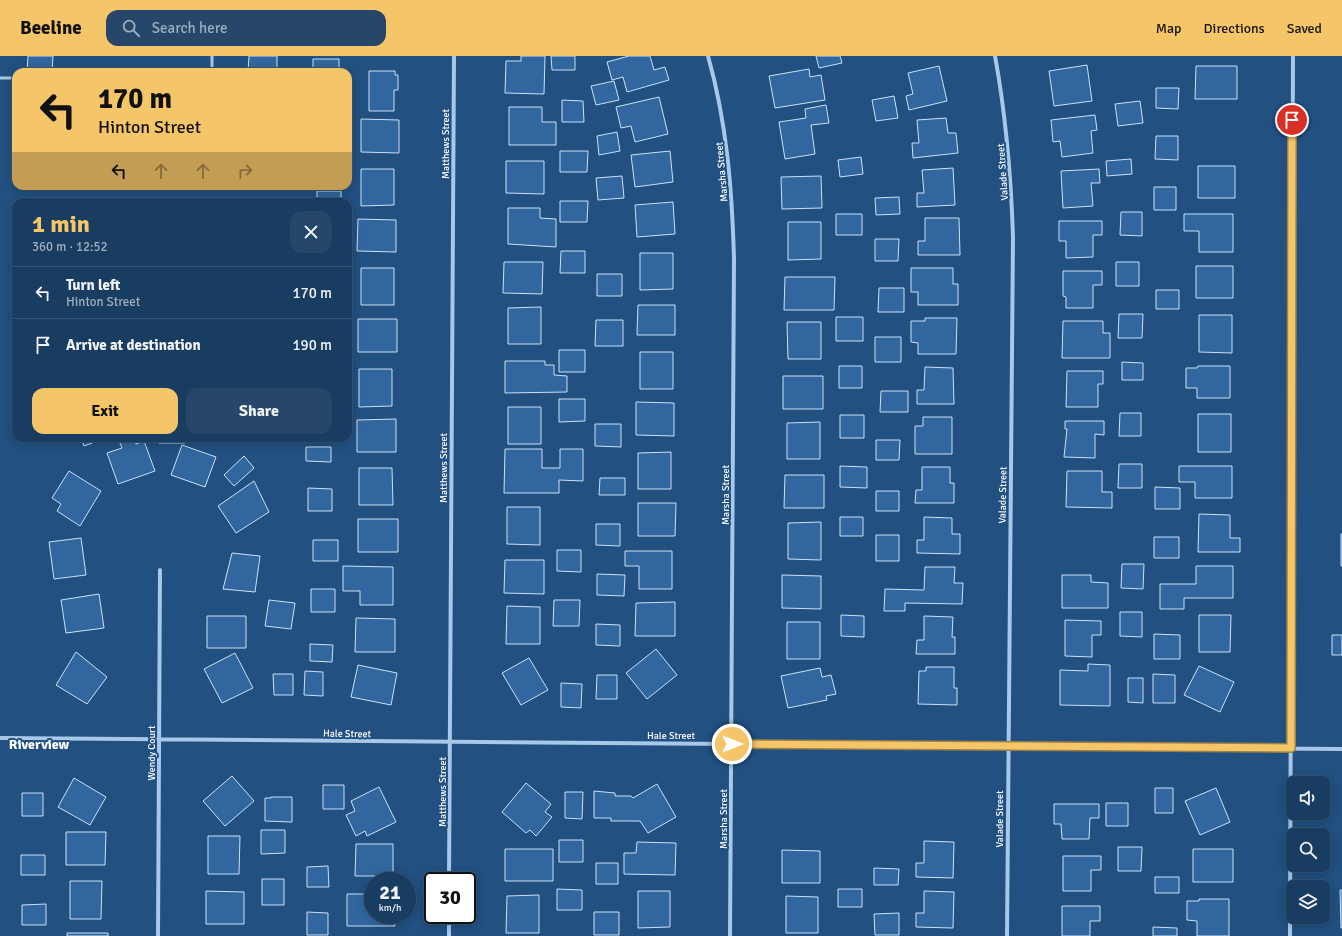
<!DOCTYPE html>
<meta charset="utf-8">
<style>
body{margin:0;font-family:Signika,sans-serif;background:#26476a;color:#f1f3f6;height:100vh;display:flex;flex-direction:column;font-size:15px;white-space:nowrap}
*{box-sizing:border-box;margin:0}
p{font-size:13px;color:#9fadbd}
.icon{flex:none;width:22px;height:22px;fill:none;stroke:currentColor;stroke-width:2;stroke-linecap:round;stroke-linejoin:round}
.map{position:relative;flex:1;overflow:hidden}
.side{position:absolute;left:12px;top:142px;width:340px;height:244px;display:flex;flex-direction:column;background:#193c61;border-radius:12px;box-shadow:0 2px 10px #0003,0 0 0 1px #375676}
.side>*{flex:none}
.top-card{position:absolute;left:12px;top:12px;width:340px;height:122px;border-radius:12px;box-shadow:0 2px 10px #0003,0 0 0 1px #375676;background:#f4c569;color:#111;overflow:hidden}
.controls{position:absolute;left:1286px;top:720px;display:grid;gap:8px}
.controls a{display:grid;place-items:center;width:44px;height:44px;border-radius:8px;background:#193c61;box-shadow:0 2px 10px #0003,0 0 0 1px #375676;font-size:20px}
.speed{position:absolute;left:364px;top:816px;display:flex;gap:8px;font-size:20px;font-weight:700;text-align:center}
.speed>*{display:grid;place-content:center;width:52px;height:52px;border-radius:50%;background:#193c61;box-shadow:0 2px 10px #0003,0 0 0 1px #375676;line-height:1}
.speed small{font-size:10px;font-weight:400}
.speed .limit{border:2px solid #111;border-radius:6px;background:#fff;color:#111}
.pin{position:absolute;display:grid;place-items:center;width:34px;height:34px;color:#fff;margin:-17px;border:2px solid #fff;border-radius:50%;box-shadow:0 1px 4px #0007}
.me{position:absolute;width:44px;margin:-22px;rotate:90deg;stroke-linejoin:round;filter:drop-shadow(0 0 3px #0008)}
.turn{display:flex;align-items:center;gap:14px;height:84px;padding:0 20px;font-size:18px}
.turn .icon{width:52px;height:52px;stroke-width:2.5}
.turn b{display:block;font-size:28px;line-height:34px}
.lanes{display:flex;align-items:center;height:38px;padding:0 20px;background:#0003;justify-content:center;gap:20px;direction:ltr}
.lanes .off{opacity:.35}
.round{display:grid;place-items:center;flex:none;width:42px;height:42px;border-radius:12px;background:#26476a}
.head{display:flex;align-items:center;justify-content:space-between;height:68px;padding:0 20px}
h1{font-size:24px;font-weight:700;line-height:30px;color:#f4c569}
.button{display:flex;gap:8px;margin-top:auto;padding:8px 20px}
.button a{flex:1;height:46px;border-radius:12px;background:#f4c569;color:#111;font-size:16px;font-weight:700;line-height:46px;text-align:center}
.button a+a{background:#26476a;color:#f1f3f6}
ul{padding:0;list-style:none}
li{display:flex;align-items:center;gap:12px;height:52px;padding:0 20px;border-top:1px solid #375676}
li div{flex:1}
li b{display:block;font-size:15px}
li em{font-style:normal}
header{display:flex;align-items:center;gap:24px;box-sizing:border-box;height:56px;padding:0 20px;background:#f4c569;color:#111}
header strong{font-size:19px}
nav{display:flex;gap:22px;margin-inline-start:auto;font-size:14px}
.search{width:280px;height:36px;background:#26476a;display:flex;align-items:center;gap:10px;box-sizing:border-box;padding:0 14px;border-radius:12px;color:#9fadbd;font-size:15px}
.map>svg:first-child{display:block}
.building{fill:#31679e;stroke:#cbe1f6}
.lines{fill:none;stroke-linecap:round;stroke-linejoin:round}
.lane{stroke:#a7c8e8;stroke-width:3}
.street{stroke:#a7c8e8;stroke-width:4}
.route-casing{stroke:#9f8044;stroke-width:10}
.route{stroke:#f4c569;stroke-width:7}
.labels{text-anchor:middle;stroke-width:4;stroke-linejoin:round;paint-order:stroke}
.street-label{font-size:10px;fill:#fff;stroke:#215081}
.district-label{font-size:14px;font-weight:bold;fill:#fff;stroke:#215081}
</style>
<header>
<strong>Beeline</strong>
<div class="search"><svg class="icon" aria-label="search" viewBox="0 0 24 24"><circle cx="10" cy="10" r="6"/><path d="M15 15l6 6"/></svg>Search here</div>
<nav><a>Map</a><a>Directions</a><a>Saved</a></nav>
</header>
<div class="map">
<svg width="1342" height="880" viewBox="0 0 1342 880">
<rect width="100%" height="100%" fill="#215081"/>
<path class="building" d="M28,0H53L52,16H27Z
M249,0H277V16H248Z
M521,0H545L544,38L505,37L506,5H521Z
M551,0H575V14H552Z
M629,0H650L654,14L665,11L669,24L627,36L623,21L612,24L607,6Z
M816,0H840L842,7L819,12Z
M313,3H339V16H313Z
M1087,9L1092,45L1054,50L1049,15Z
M939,10L947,45L909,54L906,40L913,38L908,17Z
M1196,10H1237V43H1195Z
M809,13L810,21L821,19L825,44L775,52L769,20Z
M369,15H395V19H398V34H394V55H369Z
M614,25L619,44L596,49L591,30Z
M1156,32H1179L1178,53L1156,52Z
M894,40L898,62L876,65L872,44Z
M659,41L668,78L635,86L631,70L621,72L616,51Z
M562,44L583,45L584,66H562Z
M1140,45L1143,67L1118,70L1115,48Z
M826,49L829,67L811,69L815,98L785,103L779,66L806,62L805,53Z
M509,51H542V66H556V89H509Z
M1095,59L1097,74L1091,75L1093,97L1062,101L1060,85L1053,86L1051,64Z
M946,62L948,77H956L958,97L913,102L912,87H919L917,64Z
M361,63L399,64V97L361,96Z
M617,76L620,95L599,99L597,80Z
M1156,80H1178V104L1155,103Z
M560,95H588L587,116H560Z
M670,95L673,126L635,131L631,99Z
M861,101L863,118L840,121L838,104Z
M1131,103L1132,118L1107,120L1106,105Z
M506,105H544V138L506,137Z
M1198,110H1235V142H1198Z
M953,112L955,149L917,151V137H924L922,114Z
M361,113H394V149L361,150Z
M1099,113L1100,127H1091L1093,150L1063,152L1061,115Z
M622,120L624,142L598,144L596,122Z
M821,120L822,152L782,153L781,121Z
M1154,131H1176V154H1154Z
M317,135H341V146H317Z
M899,141L900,158L876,159L875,142Z
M560,145H588L587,166H560Z
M673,146L675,178L637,181L635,149Z
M508,152H540V162L556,163V191L508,188Z
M1121,156H1142V180L1120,179Z
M836,158H862V179H836Z
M1184,158H1233V196H1199V175H1184Z
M925,162H959L960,199H918V185H925Z
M358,163L396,164V196L357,195Z
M1059,165H1102V179H1093V201L1066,202V185H1059Z
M788,166H821V203L788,204Z
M875,183H899L898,205H875Z
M561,195H585V217H560Z
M640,197H673V233L640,234Z
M504,206H543L542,238L503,237Z
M1116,206H1139V230H1116Z
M1196,210H1233V242H1196Z
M361,212H394V249H361Z
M911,212H953V228H958V249H918V236H911Z
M1063,215H1102V229H1093V252H1066V241L1063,240Z
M597,218H622V240H597Z
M785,221H835L834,254H784Z
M879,232H904V256H878Z
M1156,234H1179V253H1156Z
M638,249H675V279H637Z
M541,251V288H508V252Z
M1119,258H1143L1142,282H1118Z
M1199,259H1232V297L1199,296Z
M836,261H863V285H836Z
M925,262H957L956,298H918V287L911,286V265H925Z
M358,263H397V296H358Z
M596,264H623V290H595Z
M1063,265H1103V277H1110V302H1062Z
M787,266H821V303H788Z
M875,281H901V306H875Z
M559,294H585V316H559Z
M640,296H673V333H640Z
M505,305H545V309H554V319L567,320V336L505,337Z
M1122,306L1143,307V324H1122Z
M839,310H862V332H839Z
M1198,310H1230V342H1197V332H1186V312H1197Z
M925,311L953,312L954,348H917V334H924Z
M359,313H392V350L359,351Z
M1067,315H1103V328H1098V351H1066Z
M783,320H823V353H783Z
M881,335H908V356H880Z
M559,343H585V365L559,366Z
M636,346L674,347V380L636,379Z
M508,351H541V388H508Z
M1120,357H1141V380H1119Z
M1198,358H1231V396H1198Z
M840,359H864V382H840Z
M923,361H952V398H915V370H923Z
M396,363V396H357V364Z
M1065,365H1104V379L1095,378V402L1064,401L1067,373H1065Z
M820,366V403H787V367Z
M595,368H621V391L595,390Z
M81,382H103V383L84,390Z
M118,382H134L136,388L144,385L155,415L118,428L107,397L122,392Z
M159,382H185V387H159Z
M876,384H900L899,404H876Z
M182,389L216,401L205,431L171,419Z
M306,391H331V406L306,405Z
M505,393H542V412H560V393H583V425L559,424V437H504Z
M671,396V433H638V397Z
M244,400L254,412L234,430L224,419Z
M1119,408H1142V432H1118Z
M840,410L867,411V432L840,431Z
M1179,410H1232V442H1195V426H1179Z
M922,411H950V427H954V447H915L916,434H922Z
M359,412H392L393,449H359Z
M69,415L101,435L80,470L57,455L61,448L52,442Z
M1067,415H1102V436H1112V452L1066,451Z
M785,419H824V452H784Z
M600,422H625V439H599Z
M254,425L269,456L236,477L218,450Z
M1155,431L1180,432V453H1155Z
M308,432L332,433V455H308Z
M876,435H899V455H876Z
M638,447H676L675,480H638Z
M507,451H540V489L507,488Z
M1199,458L1230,459V482H1240V496H1198Z
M840,461H863V480H840Z
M924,461L952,462V478H960V498L917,497V484H924Z
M358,463H398V496H358Z
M821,466V504L788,503V467Z
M596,468H620V490L596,489Z
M1341,478H1342V510H1341Z
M876,479H899V505H876Z
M1154,481H1179V502H1154Z
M81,482L86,519L54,523L49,486Z
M313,484H338V505H313Z
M557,494H581V516L557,515Z
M625,495H672V533H639V510H625Z
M232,497L260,500L255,536L223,533Z
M505,504H544V538L504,537Z
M1122,508H1144L1143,533L1121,532Z
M343,510L393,511V549H360V535H343Z
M1196,510H1233V542H1184V553H1160V528H1196Z
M925,511H955L954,527H963L962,548L905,547V555H884L885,533L924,534Z
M597,518L625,519L624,540L597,539Z
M782,519L821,520V553L782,552Z
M1062,519H1091V526L1108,527V552H1062Z
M311,533H335V556H311Z
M99,538L104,572L66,577L61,544Z
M269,544L295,547L291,573L265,570Z
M554,544H580L579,570H553Z
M675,546V580H635L636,547Z
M507,550L540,551V588H506Z
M1120,556H1142V581L1120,580Z
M841,559L864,560V581L841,580Z
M1199,559H1231L1230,596H1199Z
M207,560H246V592H207Z
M924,560L953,561L952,581H955V598H916L917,584H924Z
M356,562L395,563V596H355Z
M1065,564L1101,565V579H1092V601L1065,600Z
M787,566H820V603H787Z
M596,568L620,569V590L596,589Z
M1154,578L1180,579V603H1154Z
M1332,579H1342V599H1332Z
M310,588L333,589L332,606L310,605Z
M656,593L677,619L647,643L626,617Z
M76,596L107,621L87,648L56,629Z
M235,597L253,632L222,647L204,613Z
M529,602L548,634L521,649L502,617Z
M1088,608L1110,609V650L1060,649V614L1088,615Z
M358,609L397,617L391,649L351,641Z
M1199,610L1234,626L1220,656L1184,639Z
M926,611H954V632H957V649L918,648L919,615H926Z
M820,612L822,621L831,619L836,638L826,640L827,644L788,652L781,620Z
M305,615L323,616V640L304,639Z
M273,618H293V639H274Z
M1153,618L1175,619V647H1153Z
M597,619H617V643H596Z
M1128,622H1143V647L1128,646Z
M561,627L582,628L581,652L561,651Z
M232,720L254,745L225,770L203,745Z
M74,722L106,741L90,769L58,751Z
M526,727L551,748L545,756L552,761L536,780L530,774L526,777L502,756Z
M657,728L676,761L648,777L640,765H611V762H594V735L615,737V740H631L633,742Z
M323,729H344V753H323Z
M379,731L396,766L367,780L365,775L356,780L346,759L355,755L351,745Z
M1155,732H1173V757H1155Z
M1216,732L1230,766L1200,779L1185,745Z
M565,736H583L582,763L565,762Z
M22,737H43V760H22Z
M271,741H292V766L265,765V742H271Z
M1106,747H1128V770H1106Z
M1054,748H1099V762H1090L1089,783H1062L1061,768H1054Z
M261,774H285V797L261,798Z
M66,776H106L105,809H66Z
M208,780H240L239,818H208Z
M559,784H583V806H559Z
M924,785L954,786L953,822L916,821V807H924Z
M637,786L676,787L675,819L624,818V797H636Z
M356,788H393V820H355Z
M1118,791H1142L1141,815H1118Z
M505,793H553V825H505Z
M1193,793H1233V826H1193Z
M782,794L820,795V827H782Z
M21,799H45V819H21Z
M1063,800H1101V814H1091V835H1063Z
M596,807H618V828H596Z
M328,810L329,831H307V811Z
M874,812L899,813L898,829H874Z
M1155,821H1179V837H1155Z
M262,823H284V849H262Z
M70,825H102L101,863H70Z
M557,833L582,834V854H557Z
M838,833H862V851H838Z
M1340,834H1342V872H1341Z
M206,835L244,836V868H206Z
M638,835H670V871L638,872Z
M924,835L954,836L953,872L916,871V857H924Z
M347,838H373V859H395V870H347Z
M539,839V877H506L507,840Z
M786,840L818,841V877H786Z
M1199,843H1229V880H1197V865L1187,864V845H1199Z
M46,848V869H22V849Z
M1062,850H1100V865H1090V880H1062Z
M307,856L328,857V879H307Z
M594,856H619V879H594Z
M899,857V879H875L874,858Z
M1153,871L1177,872V880H1153Z
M67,877H108V880H67Z"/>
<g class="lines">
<path class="lane" d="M212,16V0
M0,22H16"/>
<path class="street" d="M708,0C727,67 732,134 734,203L730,880
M995,0C1006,60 1011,120 1013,181L1007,880
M0,682L1342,693
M449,825L454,0
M158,880L160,514
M449,880V859
M1290,880L1293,0"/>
</g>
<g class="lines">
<defs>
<path id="route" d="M732,688L1291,692L1292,64"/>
</defs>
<use href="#route" class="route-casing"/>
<use href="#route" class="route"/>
</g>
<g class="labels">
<g class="street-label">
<text transform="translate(445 88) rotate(-90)" y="4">Matthews Street</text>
<text transform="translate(721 116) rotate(-95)" y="4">Marsha Street</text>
<text transform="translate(1002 116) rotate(-94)" y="4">Valade Street</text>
<text transform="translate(443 412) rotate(-90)" y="4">Matthews Street</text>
<text transform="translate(725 439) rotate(-90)" y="4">Marsha Street</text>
<text transform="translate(1002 439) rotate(-89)" y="4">Valade Street</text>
<text transform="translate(347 677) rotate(1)" y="4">Hale Street</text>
<text x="671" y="683">Hale Street</text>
<text transform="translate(151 697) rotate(-90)" y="4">Wendy Court</text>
<text transform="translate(442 736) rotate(-90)" y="4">Matthews Street</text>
<text transform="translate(723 763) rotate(-90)" y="4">Marsha Street</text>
<text transform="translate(999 763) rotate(-90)" y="4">Valade Street</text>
</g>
<g class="district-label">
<text x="39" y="693">Riverview</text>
</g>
</g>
</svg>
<div class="controls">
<a><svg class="icon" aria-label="sound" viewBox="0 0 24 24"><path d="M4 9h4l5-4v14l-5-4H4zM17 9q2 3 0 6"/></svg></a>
<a><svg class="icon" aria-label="search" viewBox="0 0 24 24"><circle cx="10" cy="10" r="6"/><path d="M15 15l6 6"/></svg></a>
<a><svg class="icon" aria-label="layers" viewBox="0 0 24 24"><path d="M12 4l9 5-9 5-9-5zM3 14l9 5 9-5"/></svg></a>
</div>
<div class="speed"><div>21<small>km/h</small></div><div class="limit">30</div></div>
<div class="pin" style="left:1292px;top:64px;background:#d93025"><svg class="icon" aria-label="arrive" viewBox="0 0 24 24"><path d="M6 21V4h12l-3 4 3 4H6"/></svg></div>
<svg class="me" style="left:732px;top:688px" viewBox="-20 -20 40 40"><circle r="17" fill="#f4c569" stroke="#fff" stroke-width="3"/><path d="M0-11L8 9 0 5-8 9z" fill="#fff"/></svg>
<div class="top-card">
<div class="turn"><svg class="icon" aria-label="left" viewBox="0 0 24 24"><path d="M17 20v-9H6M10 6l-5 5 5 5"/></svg><div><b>170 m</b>Hinton Street</div></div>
<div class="lanes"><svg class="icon" aria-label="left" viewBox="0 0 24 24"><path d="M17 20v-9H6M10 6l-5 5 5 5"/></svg><svg class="icon off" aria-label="ahead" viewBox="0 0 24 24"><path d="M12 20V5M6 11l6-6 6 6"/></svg><svg class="icon off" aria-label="ahead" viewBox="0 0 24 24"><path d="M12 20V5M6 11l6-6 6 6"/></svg><svg class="icon off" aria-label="right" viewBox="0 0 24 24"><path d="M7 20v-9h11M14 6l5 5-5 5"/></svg></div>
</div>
<section class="side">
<div class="head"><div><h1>1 min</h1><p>360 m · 12:52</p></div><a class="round"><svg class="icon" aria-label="close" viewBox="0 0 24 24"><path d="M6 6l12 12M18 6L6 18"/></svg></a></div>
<ul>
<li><svg class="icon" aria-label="left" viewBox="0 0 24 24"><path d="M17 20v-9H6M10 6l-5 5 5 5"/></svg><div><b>Turn left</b><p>Hinton Street</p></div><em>170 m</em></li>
<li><svg class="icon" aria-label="arrive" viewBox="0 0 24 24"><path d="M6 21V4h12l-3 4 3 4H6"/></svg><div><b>Arrive at destination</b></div><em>190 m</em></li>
</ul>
<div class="button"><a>Exit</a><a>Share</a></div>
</section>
</div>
